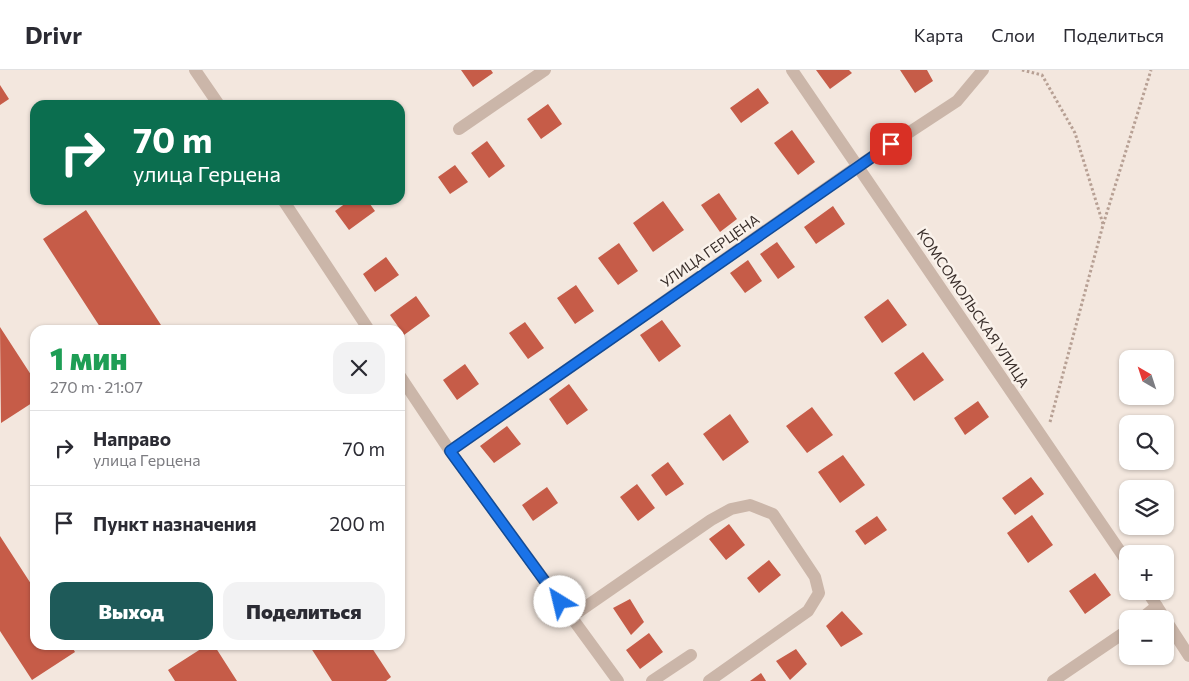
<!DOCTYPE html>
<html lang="ru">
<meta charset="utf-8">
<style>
body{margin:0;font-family:Commissioner,sans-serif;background:#f2f2f3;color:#2b2b33;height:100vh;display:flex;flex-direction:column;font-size:19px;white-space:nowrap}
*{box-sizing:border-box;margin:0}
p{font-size:16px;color:#7c7c81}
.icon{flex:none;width:28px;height:28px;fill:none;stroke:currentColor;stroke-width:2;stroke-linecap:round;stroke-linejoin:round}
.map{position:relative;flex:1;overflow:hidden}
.details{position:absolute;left:30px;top:255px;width:375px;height:325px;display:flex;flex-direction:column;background:#fff;border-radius:15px;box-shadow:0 1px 4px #0004}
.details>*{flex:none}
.guide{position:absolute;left:30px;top:30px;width:375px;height:105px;border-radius:15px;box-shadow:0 1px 4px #0004;background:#0b6e4f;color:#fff;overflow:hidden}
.needle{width:32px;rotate:321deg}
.controls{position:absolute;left:1119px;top:280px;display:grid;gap:10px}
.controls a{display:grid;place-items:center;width:55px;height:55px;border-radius:10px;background:#fff;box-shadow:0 1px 4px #0004;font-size:25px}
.pin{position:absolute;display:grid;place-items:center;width:42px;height:42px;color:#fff;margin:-21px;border-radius:10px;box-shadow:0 2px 8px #0006}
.me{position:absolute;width:55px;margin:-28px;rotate:324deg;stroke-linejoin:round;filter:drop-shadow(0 0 4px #0008)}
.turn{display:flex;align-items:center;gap:18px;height:105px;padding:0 20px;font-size:22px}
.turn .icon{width:65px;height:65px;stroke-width:2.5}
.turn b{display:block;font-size:35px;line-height:42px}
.round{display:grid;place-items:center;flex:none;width:52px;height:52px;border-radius:15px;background:#f2f2f3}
.headline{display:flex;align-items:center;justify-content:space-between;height:85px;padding:0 20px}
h1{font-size:30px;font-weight:800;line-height:38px;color:#1e9e55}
.primary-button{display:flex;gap:10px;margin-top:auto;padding:10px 20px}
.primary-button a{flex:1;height:58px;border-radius:15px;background:#1e5a59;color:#fff;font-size:20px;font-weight:800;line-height:58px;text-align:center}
.primary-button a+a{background:#f2f2f3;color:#2b2b33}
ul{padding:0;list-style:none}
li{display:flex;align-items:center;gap:15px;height:75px;padding:0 20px;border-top:1px solid #e1e1e2}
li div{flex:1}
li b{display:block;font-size:19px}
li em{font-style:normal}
header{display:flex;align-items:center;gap:30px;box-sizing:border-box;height:70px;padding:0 25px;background:#fff;border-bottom:1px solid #e1e1e2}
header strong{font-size:24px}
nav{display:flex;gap:28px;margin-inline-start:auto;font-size:18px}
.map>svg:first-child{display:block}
.building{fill:#c65c48}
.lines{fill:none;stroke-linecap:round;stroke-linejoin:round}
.path{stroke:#b7a094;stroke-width:3;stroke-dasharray:2.5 2.5;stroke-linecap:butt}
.minor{stroke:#cbb6a9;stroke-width:12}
.route-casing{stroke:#114b97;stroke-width:12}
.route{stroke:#1a73e8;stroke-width:9}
.labels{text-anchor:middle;stroke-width:5;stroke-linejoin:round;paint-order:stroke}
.street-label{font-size:14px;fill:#382d29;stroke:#faf2eb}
</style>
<header>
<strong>Drivr</strong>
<nav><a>Карта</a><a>Слои</a><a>Поделиться</a></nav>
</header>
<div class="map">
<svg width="1189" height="611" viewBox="0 0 1189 611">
<rect width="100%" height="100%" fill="#f3e7de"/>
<path class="building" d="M461,0H491L493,3L473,17Z
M816,0H849L852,3L830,19Z
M900,0H927L933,11L915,23Z
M0,15L9,29L0,35Z
M758,18L769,33L741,53L730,38Z
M548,34L562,54L541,69L527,49Z
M792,60L815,92L798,105L774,73Z
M487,71L505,96L489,108L471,83Z
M455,95L468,112L450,124L438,107Z
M719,123L737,149L720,162L701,135Z
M350,130H367L375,141L349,160L335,141Z
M663,131L684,160L653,182L633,153Z
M833,136L845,154L816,174L804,157Z
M86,140L161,255L152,260H102L43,169Z
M777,172L795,197L778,209L760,184Z
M619,173L638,201L618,215L598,188Z
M386,187L399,205L375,222L363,204Z
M748,190L762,211L745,223L730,203Z
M576,215L594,241L575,254L557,228Z
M416,226L430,246L404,265L390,245Z
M888,229L907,255L882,273L864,247Z
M662,250L681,276L659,292L640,265Z
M525,252L544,278L528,289L509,263Z
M0,257L35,311V331L1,353Z
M923,282L944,310L914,331L894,303Z
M465,294L479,314L457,330L443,310Z
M569,314L588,340L567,355L549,329Z
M978,331L989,347L965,365L954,348Z
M812,337L833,365L807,383L786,356Z
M730,344L749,372L723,391L703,364Z
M507,356L521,374L494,393L480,376Z
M843,385L865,415L840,433L818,402Z
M668,392L684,414L666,426L651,405Z
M1031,407L1044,424L1015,445L1002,428Z
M637,414L655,438L638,451L620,427Z
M547,417L558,433L533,451L522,435Z
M1032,445L1053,475L1028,493L1007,463Z
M877,446L887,460L865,475L855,461Z
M729,454L745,475L726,490L709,469Z
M0,466L35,520V575H71L75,582L32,610L0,561Z
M769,490L781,505L759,523L747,508Z
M1095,503L1111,525L1085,544L1069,521Z
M630,529L644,552L631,565L613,538Z
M842,541L863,564L841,577L826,556Z
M649,563L663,582L640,599L626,580Z
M207,575H214L237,611H175L168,600Z
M309,575H370L391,607L386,611H332Z
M796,579L807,594L790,610L776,591Z
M761,603L766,611H750Z"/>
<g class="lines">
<path class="path" d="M1022,0L1042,5L1075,63L1103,154
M1050,352L1103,155L1151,0"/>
<path class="minor" d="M195,0L219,35
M792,0L1128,493
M459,59L545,0
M283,130L369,260
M400,306L450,381L618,611
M450,381L858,96L957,31L983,0
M1147,521L1189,586
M571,547L711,450L731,439L750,435L773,444L815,507L819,523L808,541L709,611
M1141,549L1157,536
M652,611L691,585
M1053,611L1128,560"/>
</g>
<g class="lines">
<defs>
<path id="route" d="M560,532L450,381L891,74"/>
</defs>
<use href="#route" class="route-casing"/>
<use href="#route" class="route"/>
</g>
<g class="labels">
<g class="street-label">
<text transform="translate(710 181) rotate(-35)" y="5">УЛИЦА ГЕРЦЕНА</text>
<text transform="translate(973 238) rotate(56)" y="5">КОМСОМОЛЬСКАЯ УЛИЦА</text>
</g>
</g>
</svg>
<div class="controls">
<a><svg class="needle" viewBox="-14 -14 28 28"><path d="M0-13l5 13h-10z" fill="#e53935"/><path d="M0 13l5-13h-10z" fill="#7c7c81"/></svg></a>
<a><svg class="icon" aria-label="search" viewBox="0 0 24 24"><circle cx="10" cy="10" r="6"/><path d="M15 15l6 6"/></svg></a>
<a><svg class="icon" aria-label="layers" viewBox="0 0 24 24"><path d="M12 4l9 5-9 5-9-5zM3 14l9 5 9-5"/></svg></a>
<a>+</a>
<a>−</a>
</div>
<div class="pin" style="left:891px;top:74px;background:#d93025"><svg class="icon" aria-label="arrive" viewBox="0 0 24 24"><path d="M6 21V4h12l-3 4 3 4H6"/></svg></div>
<svg class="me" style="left:560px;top:532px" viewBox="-20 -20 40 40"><circle r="19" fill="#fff"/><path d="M0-13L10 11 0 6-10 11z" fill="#1a73e8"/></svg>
<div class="guide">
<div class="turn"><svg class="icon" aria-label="right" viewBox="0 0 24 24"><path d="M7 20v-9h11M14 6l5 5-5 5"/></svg><div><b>70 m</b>улица Герцена</div></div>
</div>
<section class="details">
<div class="headline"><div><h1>1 мин</h1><p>270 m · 21:07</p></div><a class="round"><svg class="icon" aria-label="close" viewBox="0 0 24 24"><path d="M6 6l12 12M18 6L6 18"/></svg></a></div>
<ul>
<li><svg class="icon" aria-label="right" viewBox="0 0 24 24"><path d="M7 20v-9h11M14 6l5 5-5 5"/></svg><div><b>Направо</b><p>улица Герцена</p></div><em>70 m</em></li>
<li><svg class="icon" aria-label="arrive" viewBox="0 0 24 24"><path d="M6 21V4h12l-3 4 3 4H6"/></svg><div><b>Пункт назначения</b></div><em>200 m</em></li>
</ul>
<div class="primary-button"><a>Выход</a><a>Поделиться</a></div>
</section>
</div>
